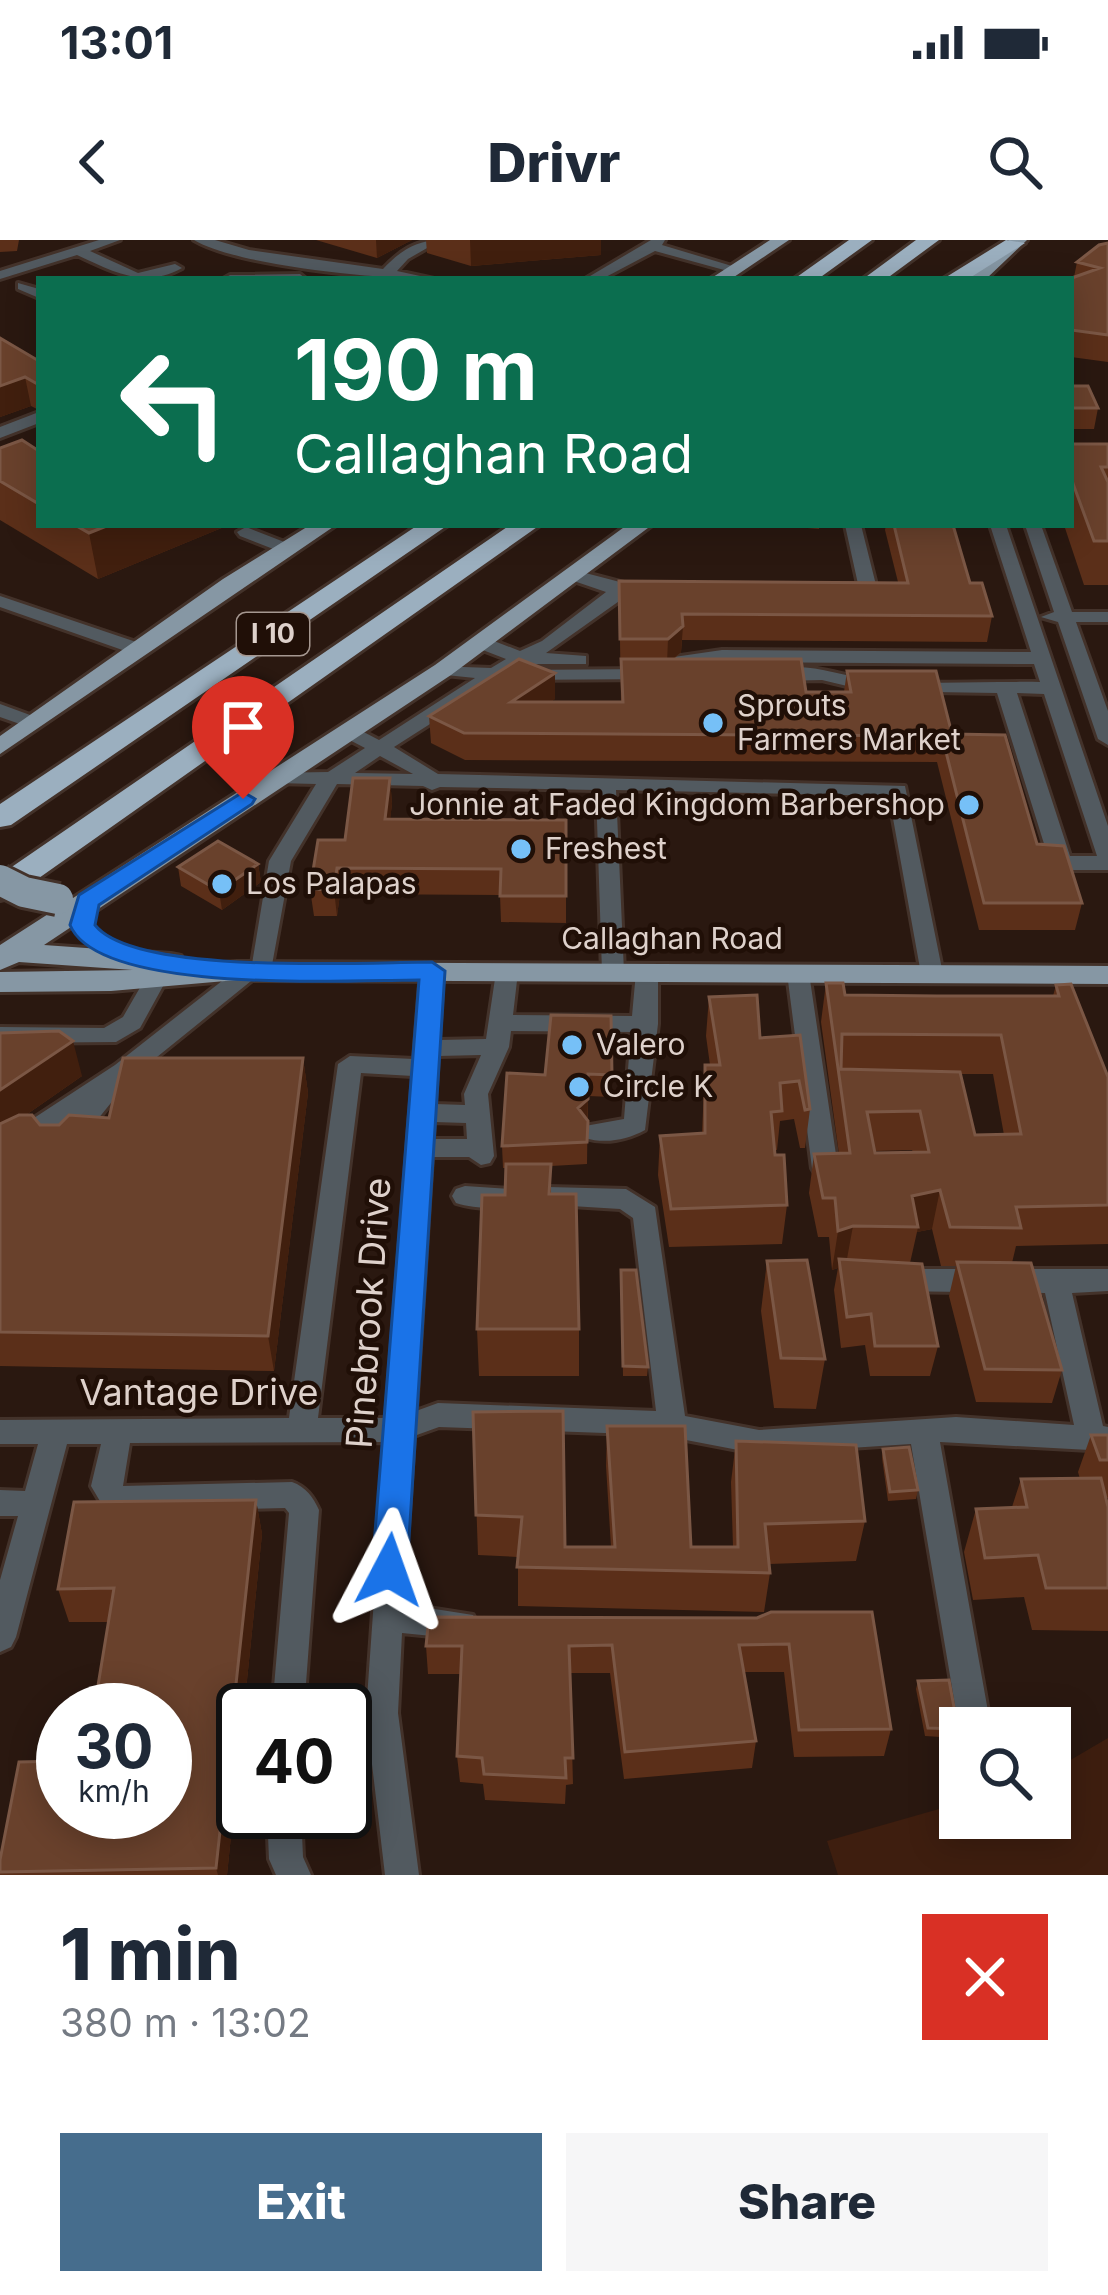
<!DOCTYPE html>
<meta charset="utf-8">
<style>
body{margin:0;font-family:Inter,sans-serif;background:#f6f6f7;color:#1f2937;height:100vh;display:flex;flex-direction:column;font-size:45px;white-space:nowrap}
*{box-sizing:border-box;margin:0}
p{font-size:39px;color:#747a83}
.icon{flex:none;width:66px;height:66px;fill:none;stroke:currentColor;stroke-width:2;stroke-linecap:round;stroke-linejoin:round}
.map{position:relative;height:1635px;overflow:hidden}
.sheet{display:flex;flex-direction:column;background:#fff;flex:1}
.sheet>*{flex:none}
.hud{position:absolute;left:36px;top:36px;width:1038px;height:252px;border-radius:0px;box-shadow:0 6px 30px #0003;background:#0b6e4f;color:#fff;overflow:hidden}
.controls{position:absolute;left:939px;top:1467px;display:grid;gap:24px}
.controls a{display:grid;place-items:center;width:132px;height:132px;border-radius:0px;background:#fff;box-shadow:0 6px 30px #0003;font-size:60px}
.speed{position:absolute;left:36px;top:1443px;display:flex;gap:24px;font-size:60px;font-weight:700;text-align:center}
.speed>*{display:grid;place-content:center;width:156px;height:156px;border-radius:50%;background:#fff;box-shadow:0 6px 30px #0003;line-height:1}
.speed small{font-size:30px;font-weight:400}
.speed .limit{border:6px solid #111;border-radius:18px;background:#fff;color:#111}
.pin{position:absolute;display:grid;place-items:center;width:102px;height:102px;color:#fff;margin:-123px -51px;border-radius:50% 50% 50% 0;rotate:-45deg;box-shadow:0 0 12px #0007}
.pin .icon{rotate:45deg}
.me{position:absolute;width:132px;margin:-66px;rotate:4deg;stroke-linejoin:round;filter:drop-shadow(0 0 9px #0008)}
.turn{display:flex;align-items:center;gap:42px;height:252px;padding:0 60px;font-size:54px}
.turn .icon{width:156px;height:156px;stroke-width:2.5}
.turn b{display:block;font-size:84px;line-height:102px}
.round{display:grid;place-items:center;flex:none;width:126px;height:126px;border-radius:0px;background:#f6f6f7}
.headline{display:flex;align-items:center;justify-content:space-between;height:204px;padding:0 60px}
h1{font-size:72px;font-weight:800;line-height:90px}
.button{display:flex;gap:24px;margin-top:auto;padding:24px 60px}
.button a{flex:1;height:138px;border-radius:0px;background:#466d8d;color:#fff;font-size:48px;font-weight:800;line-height:138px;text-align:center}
.button a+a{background:#f6f6f7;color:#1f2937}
.status{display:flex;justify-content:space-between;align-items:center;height:84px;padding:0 60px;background:#fff;direction:ltr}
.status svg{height:33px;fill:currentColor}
header{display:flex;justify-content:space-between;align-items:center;height:156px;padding:0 60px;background:#fff;font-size:54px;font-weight:800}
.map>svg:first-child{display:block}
.green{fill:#3e1e0f}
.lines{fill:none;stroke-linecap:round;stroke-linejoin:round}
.minor-casing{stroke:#43322a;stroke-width:6}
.major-casing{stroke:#43322a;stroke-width:6}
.highway-casing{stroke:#43322a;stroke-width:6}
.minor{fill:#525a60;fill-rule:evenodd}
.major{fill:#8697a4;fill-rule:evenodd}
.highway{fill:#9bafbf;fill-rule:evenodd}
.major-bridge-casing{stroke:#43322a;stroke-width:36;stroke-linecap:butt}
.major-bridge{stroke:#8697a4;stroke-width:30}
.wall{fill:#5b2f19;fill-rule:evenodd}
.shaded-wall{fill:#411f0e}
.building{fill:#69412c;stroke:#7b5745;stroke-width:3;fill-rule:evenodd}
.route{fill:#1a73e8;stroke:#114b97;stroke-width:3}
.poi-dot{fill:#76c0f7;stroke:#200f07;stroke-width:4.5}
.labels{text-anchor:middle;stroke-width:9;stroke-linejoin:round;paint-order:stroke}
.shield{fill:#200f07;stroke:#a59790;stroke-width:3}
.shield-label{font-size:27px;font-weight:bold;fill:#ded1cb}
.poi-label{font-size:30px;fill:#ded1cb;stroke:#200f07;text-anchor:start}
.street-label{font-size:30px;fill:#ded1cb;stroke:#200f07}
.near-street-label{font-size:36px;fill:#ded1cb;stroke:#200f07}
</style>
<div class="status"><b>13:01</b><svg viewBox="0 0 49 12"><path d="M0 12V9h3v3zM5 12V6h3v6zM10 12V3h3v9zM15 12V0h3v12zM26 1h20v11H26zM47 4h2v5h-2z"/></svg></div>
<header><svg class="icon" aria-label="back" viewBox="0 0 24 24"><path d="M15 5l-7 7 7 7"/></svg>Drivr<svg class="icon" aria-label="search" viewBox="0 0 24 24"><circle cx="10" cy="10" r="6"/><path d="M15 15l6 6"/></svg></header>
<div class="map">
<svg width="1108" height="1635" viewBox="0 0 1108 1635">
<rect width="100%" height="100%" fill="#2a1810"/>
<path class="green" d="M1108,1498V1635H838L827,1601L960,1563V1578H1050V1532Z"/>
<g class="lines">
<defs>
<path id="minor" d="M99,0H120L90,11L138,33L175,24L182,28C144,49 114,32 77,15L0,39V31Z
M194,0H215L249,10L383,29C400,11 416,0 441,0L408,19L397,31L434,39C380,39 238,26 194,0Z
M651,0H665L662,5L742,29L735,33L655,11L602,39H585Z
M300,34L306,39H223L230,35Z
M18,43L39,49V58L18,49Z
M39,172V183L0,198V187Z
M845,285H861L877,349L874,353L845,354L836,349L845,344H858Z
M990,285H1006L1108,586V630H1061L1050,623L997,453L868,451L822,440L776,441L767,435C794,416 838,436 868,439C924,446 984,441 1040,442L1034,424L722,422L674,429L665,423L674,417L722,410L1031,412ZM1017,453L1044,454L1097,616H1070Z
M1025,285H1041L1072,372H1108V382H1076L1108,471V505L1098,499L1058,382L1041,377L1054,372Z
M246,287L292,305L295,309L286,314L240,296L237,292Z
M574,330L639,347L546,413L586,416V424H524L515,430L651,429L658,431V439L499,440L394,507L438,534L905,546L943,734L940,739H924L921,734L889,556L616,550L624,732L613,740L602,732L596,550L440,547L432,550L423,546L337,544L291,621L270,736L256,737L131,838L77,905H59L55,899L73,877L23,909H5L1,903L5,897L115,825L241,726L252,724L269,621L316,544L276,543L266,537L269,533L328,532L365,508L340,495V487H354L379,500L475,438L436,434V426L491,428L506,419L475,407V399H489L520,411L542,401L606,352L568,339L565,335ZM380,516L413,534L355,533Z
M0,356L145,405L147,409L145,413H131L0,367Z
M0,464L41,479L44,483L34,489L0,477Z
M432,723L443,731L439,800L486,799L496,732L507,724L518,732L513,775L632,776L636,732L639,727H655L658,732V784L645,890C627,900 605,904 585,898L582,892L585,886L624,879L631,792L511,791L509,807L488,854L494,916L490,923L481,925L469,917H432L416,1171L438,1163L656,1171L633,978L620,969L539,964L535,957L539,950L548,947L626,949L655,967L685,1176L759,1190L956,1177L1074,1185L1045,1053L894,1051L884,1047L881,1040L884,1033L894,1029H1108V1051L1072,1053L1103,1186L1108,1187V1211L940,1202L989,1477L985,1488H962L957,1477L911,1204L759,1214L660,1195L439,1187L414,1196L403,1364L473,1375L478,1385L473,1395L462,1399L402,1393L398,1473L419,1635H385L366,1473L385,1202L130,1203L123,1246L292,1242C306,1247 313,1257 319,1270L304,1470H272L289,1273L285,1268L115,1272L104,1268L91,1246L101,1204H67L16,1397L11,1407L0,1412V1340L18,1276H0V1250L25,1251L38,1204H0V1180L289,1178L338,824L350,816L414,819L421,731ZM481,815L464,854L465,865L435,864L438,816ZM361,833L413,836L386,1178H318ZM434,882L466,883L467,899H433Z
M798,725L809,733L838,928L834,935H816L812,928L787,733Z
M157,729L168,737L140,788L116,802L0,803V787L104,788L123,777L149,732Z
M465,946L523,950L527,957L523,964C504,970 475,969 456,963L452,956L456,949Z
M267,1572H301L303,1617L311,1635H276L269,1619Z"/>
<path id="major" d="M770,0H789L731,39H710Z
M1009,0H1027L986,39H967Z
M310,285H336L0,514V496L223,339Z
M627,285H652L451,435L44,705L171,714L181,716L183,726L237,722L1108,726V744L237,740L111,751L0,752V732L133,730L19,722L0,730V705L435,425Z"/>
<path id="highway" d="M849,0H872L818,39H794Z
M916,0H939L886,39H863Z
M1006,0L1025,3L968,39H943Z
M418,285H448L11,585L0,587V564Z
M510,285H540L12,657L0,660V635Z"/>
</defs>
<use href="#minor" class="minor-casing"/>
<use href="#major" class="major-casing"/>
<use href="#highway" class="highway-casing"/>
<use href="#minor" class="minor"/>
<use href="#major" class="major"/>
<use href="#highway" class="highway"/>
<defs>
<path id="major-bridge" d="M0,640L24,652L58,659"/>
</defs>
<use href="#major-bridge" class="major-bridge-casing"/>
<use href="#major-bridge" class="major-bridge"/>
</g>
<path class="wall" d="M0,0H19L17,11L0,12Z
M316,0H412L377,18Z
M426,0H601V15L471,26L427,13Z
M1108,3V122L1071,117V39L1074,37L1077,22Z
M0,98L39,121V170L31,166L0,177Z
M1071,146L1098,168L1094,189H1071Z
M1071,204H1108V345H1084L1064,285H1071Z
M0,208L39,211V285H223L224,287L98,339L0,280Z
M772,285H819V289Z
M886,285H953L970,343L992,376L987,402L682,400L681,412L674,419L806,452H844L847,431L952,494L1082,663L1075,690H979L937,522L465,520L431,503L429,476L555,459L550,462H621L619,341L898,342L885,290Z
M390,538L392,564L390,579L566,580V683L501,682L500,655L340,654L337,676H314L310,649Z
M258,624L261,642L222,670L181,646L178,627Z
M826,743L845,755L1053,756L1056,745L1108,837V1004L1016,1006L1012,1023L1062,1130L1052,1163L976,1162L949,1056L956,1026H941L932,989L917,992L910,1023L938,1106L930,1136H870L865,1105L841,1108L834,1050L838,1028L832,1030L829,997H818L809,953L814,914H839L821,782ZM961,834H993L1004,895H975ZM912,910L913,912L875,913L874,911Z
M709,757L760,798L800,795L810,869L805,908H800L794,879L780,881L777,910H775L787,965L782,1004L669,1007L658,935L660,896L702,893L705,825H710L706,796Z
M0,793L82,836L26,875L40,885H59L109,878L303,818L308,853L274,1131L0,1126Z
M545,835H612V857L588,856L587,924L551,926V954L579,1089V1136H479L477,1089L505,955L506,928H503L502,906Z
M767,1021L825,1119L816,1169L774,1168L761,1071Z
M621,1030L648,1127L647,1136H623Z
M473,1172L565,1307H611L606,1226L607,1186L691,1307H733L731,1242L736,1201L865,1281L856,1321L769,1324L770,1333L764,1372L518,1366V1317L478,1315Z
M1091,1195H1108V1258H1106L1108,1267V1391L1032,1390L1024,1357L973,1360L964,1312L976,1269L1012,1267L1021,1239H1080L1078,1232Z
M883,1209L918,1250L916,1259L888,1261L882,1218Z
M256,1260L262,1294L227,1635H0V1620L165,1572L109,1382H69L58,1349Z
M757,1378L891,1489L884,1516L794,1517L784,1432H744L756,1501L752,1528L624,1539L610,1433H570L573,1544L566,1545L565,1564L485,1560L483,1544L460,1542L457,1516L461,1434H428L426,1406Z
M918,1441L958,1489L956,1498L925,1496L916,1449Z"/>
<path class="shaded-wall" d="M376,0H412L377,18Z
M470,0H601V15L471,26Z
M25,137L31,166L0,177V146Z
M109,285H223L224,287L98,339L89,293Z
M683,386L681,412L667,424L668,399Z
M555,433V459L511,488V462Z
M390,538L392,564L387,605L385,579Z
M258,624L261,642L222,670L219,651Z
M337,628L340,654L337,676L334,650Z
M73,801L82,836L0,893V850Z
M303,818L308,853L274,1131L268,1096Z
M588,859L587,881L578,868Z
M940,950L932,989L917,992L918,987L912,956Z
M853,986L846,1024L839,1019L838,1028L832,1030L838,991Z
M256,1260L262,1294L227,1635H218L216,1628Z"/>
<path class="building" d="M1108,3V95L1071,90V39H1069L1100,28L1077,22L1099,5Z
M0,98L39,121V145L25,137L0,146Z
M1071,146H1088L1098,168H1071Z
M22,200L39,211V264L0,241V208Z
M1071,204H1108V227H1101L1108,242V301H1094L1071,238Z
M75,285H109L89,293Z
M894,285H953L970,343H982L992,376L682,374L683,386L668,399H620L619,341L908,343Z
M519,419L555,433L511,462H623L621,419H801L806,452H851L847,431H936L952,494L1005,495L1037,604L1064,606L1082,663H984L942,496L464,493L429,476Z
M353,538H390L385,579L566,580V656H500L501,629L337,628L334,650L310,649L318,600H345Z
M218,601L258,624L219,651L178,627Z
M826,743H843L845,755L937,756H1059L1056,745L1071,744L1108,837V965L1016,967L1021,988L950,987L940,950L912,956L918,987L853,986L838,991L835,958H823L814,914L850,913ZM842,794L1001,795L1021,894L975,895L960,832L841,829ZM920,871L929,912L875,913L867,872Z
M757,755L760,798L800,795L810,869L805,870L799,841L780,843L782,871L771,872L775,915H784L787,965L671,969L660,896L705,893V825H720L709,757Z
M551,775L611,776L612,835L588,834V859L578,868L588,881L587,902L502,906L507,833L545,835Z
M59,791L73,801L0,850V793Z
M123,818H303L268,1096L0,1092V884L19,875H32L40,885H59L69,875L109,878Z
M506,924H551L549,954H576L579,1089H477L482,955H505Z
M839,1019L922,1024L938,1106H875L871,1074L847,1077Z
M807,1020L825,1119L781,1118L767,1021Z
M957,1022L1031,1023L1062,1130L985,1129Z
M621,1030H636L648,1127L623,1126Z
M563,1171L565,1307H615L607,1186H685L691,1307H738L736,1201L856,1205L865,1281L765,1284L770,1333L517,1327L522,1277L476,1275L473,1172Z
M1091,1195H1108V1220H1100Z
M909,1207L918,1250L890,1252L883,1209Z
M1101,1238L1108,1267V1348H1046L1038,1315L985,1318L976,1269L1027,1267L1021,1239Z
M256,1260L216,1628L0,1632V1620L19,1522L63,1521V1572H165V1470H94L114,1348L58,1349L74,1262Z
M771,1372H872L891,1489L799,1490L789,1404L739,1405L756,1501L625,1512L612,1405L569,1406L573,1518H565L566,1538L484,1534L482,1518L457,1516L462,1406H426L429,1377L757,1378Z
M949,1440L958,1489L928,1488L918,1441Z"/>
<path class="route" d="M243,552L255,559L252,564L99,665L95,685C135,736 365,722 432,722L445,731L407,1330L402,1341L389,1346L377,1341L372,1330L419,740C349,740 99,755 70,685L79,655Z"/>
<g class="poi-dot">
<circle cx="713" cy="483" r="12"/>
<circle cx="969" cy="565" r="12"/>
<circle cx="521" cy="609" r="12"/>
<circle cx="222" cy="644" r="12"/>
<circle cx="572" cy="805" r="12"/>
<circle cx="579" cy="847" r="12"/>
</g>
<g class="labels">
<rect class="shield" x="237" y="373" width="72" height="42" rx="9"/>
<g class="shield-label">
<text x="273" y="403">I 10</text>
</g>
<g class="poi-label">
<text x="737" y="476">Sprouts<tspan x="737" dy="34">Farmers Market</tspan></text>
<text x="945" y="575" text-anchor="end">Jonnie at Faded Kingdom Barbershop</text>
<text x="545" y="619">Freshest</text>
<text x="246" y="654">Los Palapas</text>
<text x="596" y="815">Valero</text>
<text x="603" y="857">Circle K</text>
</g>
<g class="street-label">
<text x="672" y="709">Callaghan Road</text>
</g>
<g class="near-street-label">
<text transform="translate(368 1073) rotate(-86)" y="13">Pinebrook Drive</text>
<text x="199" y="1165">Vantage Drive</text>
</g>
</g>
</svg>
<div class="controls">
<a><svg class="icon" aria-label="search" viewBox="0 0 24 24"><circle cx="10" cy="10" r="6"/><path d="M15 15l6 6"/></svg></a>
</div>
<div class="speed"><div>30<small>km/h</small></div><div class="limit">40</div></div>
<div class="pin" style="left:243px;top:559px;background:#d93025"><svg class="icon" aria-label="arrive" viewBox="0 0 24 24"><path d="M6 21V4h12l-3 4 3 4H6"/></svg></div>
<svg class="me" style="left:389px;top:1330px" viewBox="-20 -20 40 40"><path d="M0-17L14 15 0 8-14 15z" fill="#1a73e8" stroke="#fff" stroke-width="4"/></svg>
<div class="hud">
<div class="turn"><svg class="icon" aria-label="left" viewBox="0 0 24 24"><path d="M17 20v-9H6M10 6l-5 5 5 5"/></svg><div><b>190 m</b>Callaghan Road</div></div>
</div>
</div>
<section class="sheet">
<div class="headline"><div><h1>1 min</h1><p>380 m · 13:02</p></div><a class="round" style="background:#d93025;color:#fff"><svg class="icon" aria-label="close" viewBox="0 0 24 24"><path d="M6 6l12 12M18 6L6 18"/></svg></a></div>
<div class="button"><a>Exit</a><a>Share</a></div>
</section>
